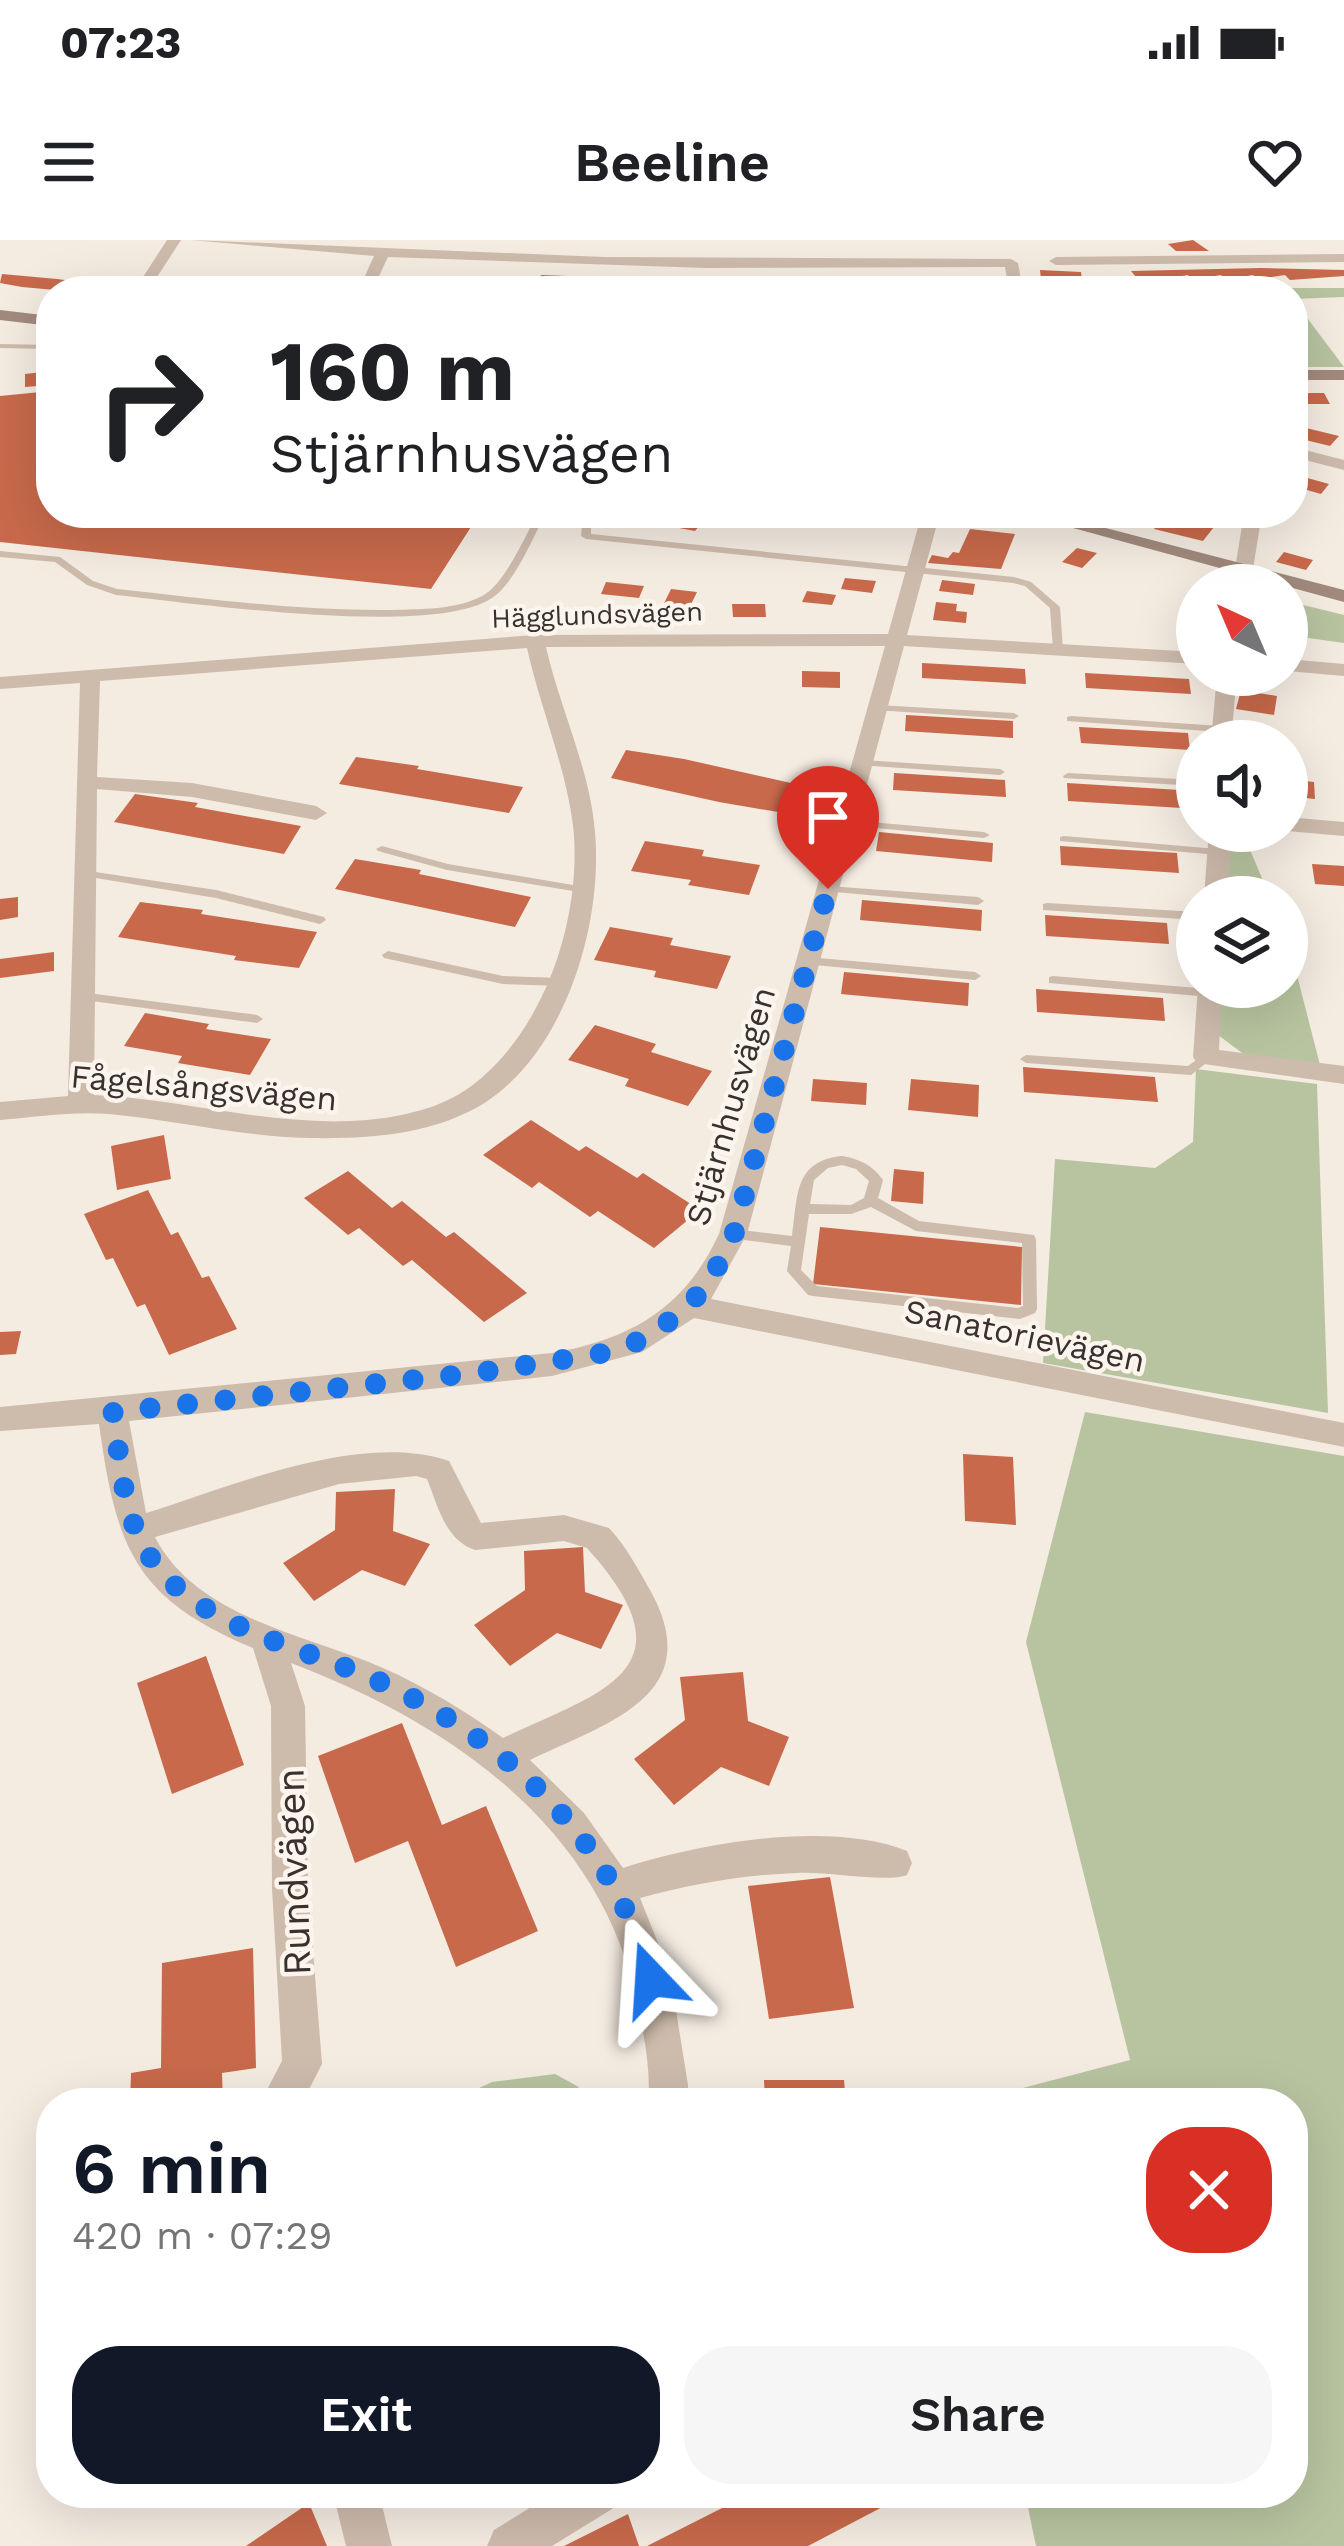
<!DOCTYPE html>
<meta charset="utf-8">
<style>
body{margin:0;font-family:"Work Sans",sans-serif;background:#f6f6f6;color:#202124;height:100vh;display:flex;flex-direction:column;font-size:45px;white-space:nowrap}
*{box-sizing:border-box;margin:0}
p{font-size:39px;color:#757577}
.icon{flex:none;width:66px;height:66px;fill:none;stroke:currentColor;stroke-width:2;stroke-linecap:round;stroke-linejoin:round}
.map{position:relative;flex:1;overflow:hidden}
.details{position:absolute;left:36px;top:1848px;width:1272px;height:420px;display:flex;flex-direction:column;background:#fff;border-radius:48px;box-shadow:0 12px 48px #0002}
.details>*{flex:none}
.top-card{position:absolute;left:36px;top:36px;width:1272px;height:252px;border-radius:48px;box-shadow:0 12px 48px #0002;background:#fff;color:#202124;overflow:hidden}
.needle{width:78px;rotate:316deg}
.buttons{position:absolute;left:1176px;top:324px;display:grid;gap:24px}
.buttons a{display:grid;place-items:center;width:132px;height:132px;border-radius:50%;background:#fff;box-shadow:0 12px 48px #0002;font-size:60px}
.pin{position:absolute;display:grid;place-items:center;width:102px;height:102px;color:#fff;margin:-123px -51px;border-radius:50% 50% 50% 0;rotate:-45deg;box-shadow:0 0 12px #0007}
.pin .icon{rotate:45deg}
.me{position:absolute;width:132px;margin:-66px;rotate:340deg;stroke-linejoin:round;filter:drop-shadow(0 0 9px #0008)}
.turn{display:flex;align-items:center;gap:42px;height:252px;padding:0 36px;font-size:54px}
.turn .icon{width:156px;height:156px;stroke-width:2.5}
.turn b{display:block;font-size:84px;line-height:102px}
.round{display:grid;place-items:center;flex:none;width:126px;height:126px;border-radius:48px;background:#f6f6f6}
.overview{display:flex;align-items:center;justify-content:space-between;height:204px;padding:0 36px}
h1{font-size:72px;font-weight:600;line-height:90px;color:#111827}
.button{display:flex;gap:24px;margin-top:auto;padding:24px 36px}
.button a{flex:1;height:138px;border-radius:48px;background:#111827;color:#fff;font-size:48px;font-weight:600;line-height:138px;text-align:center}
.button a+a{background:#f6f6f6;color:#202124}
.status{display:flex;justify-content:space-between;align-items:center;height:84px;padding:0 60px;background:#fff;direction:ltr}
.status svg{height:33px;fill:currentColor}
header{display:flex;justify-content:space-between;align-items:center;height:156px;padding:0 36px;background:#fff;font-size:54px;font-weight:600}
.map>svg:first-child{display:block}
.green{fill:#b8c4a0}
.building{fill:#c8694b}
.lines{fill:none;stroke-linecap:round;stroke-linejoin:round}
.lane{fill:#cdbbac;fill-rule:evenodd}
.street{fill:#cdbbac;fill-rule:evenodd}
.secondary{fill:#a18a7d;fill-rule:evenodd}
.route{stroke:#1a73e8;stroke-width:21;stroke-dasharray:0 37.8}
.labels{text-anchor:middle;stroke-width:9;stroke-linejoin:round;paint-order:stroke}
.far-street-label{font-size:27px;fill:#3b302b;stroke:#fbf5ee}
.street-label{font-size:33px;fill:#3b302b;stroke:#fbf5ee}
.near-street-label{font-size:39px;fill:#3b302b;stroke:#fbf5ee}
</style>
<div class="status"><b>07:23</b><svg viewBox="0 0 49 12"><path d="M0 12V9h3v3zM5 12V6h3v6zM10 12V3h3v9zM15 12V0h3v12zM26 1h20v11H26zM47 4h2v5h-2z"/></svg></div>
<header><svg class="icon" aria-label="menu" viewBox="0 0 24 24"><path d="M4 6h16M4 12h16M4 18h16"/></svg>Beeline<svg class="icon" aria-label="heart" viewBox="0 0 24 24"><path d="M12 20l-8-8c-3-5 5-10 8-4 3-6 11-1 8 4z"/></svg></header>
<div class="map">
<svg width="1344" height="2306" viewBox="0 0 1344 2306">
<rect width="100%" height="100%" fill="#f4ebe1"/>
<path class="green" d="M1156,48H1344V57L1293,59L1344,127H1293V51Z
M1287,361L1344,375V403L1287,395Z
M1234,591H1242L1270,657H1225L1228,595Z
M1287,696L1320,825L1249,818L1218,795L1220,747H1287Z
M1196,829L1317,844L1328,1173L1043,1123L1055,919L1155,928L1193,902Z
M1085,1172L1344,1216V2306H1036L1025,2253H1293V1863H965L1130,1820L1026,1402Z
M555,1834L579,1847L560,1863H447L492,1842Z"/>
<path class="building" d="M1193,0L1209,11H1176L1168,4Z
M1261,28L1344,30V36L1290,40L1285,35L1257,39L1253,35L1225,40L1221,35L1192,40L1188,35L1158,40L1154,36L1136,37L1131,31Z
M1040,30L1081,32L1082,40L1041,39Z
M2,34L57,39L118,47L115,51H66L22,47L0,43Z
M541,35L567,36V51H548L550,44H539Z
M51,131V145L25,147V134Z
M51,151V273H480L431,349L0,302V156Z
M1293,153H1324L1330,164H1297Z
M1298,186L1339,196L1330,206L1293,197Z
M1293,234L1329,244L1321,254L1293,246Z
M668,273H674L705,279L695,291L658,284Z
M1166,275L1214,287L1203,301L1154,289Z
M970,289L1015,294L1001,329L928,323L932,315L948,318L953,312L959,313Z
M1077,308L1097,313L1082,328L1062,322Z
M1284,312L1313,320L1306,330L1276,322Z
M845,338L876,341L872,353L841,349Z
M942,340L975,344L973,355L939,351Z
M606,342L644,346L639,358L601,354Z
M671,349L697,352L681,385L655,382Z
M807,351L836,355L832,365L802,362Z
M936,362L957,364L956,371L967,372L966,383L933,380Z
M732,364H765L766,377H733Z
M922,423L1025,429L1026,444L922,438Z
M802,431L840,432V448L802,447Z
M1085,433L1189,439L1191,454L1086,448Z
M1241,450L1277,456L1274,475L1236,469Z
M906,475L1013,481V498L905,491Z
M1079,487L1188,493L1190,510L1081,503Z
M626,510L684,519L791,543L778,572L719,562L611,538Z
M356,517L419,526L417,529L523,547L509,573L339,544Z
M894,533L1005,540L1006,557L893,550Z
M1287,539L1314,542L1315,559L1287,556Z
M1067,543L1180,550L1182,568L1068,561Z
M135,554L198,563L195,567L301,586L284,614L114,582Z
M879,592L993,603L992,622L876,611Z
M645,601L704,610L702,616L760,625L749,655L688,645L691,640L631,631Z
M1060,606L1177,613L1179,633L1061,625Z
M355,619L421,630L419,634L531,657L515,687L335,649Z
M1312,624L1344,626V646L1315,644Z
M18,657V677L0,680V659Z
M862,660L982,670L981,691L860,680Z
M140,662L203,670L201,674L317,692L299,728L234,720L236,716L118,697Z
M1045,675L1167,683L1169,704L1046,696Z
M610,687L673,698L670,705L731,716L717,749L654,737L656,731L594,720Z
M54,712V731L0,738V719Z
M844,732L969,743L968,766L841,754Z
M1036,749L1163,758L1165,781L1037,772Z
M145,773L209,784L206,789L271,799L250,835L178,823L182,816L124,806Z
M595,785L656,804L651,812L712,831L688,866L625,846L629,839L568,820Z
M1023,827L1155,837L1158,862L1024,852Z
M813,839L867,843L866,865L811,861Z
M911,839L979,845L978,877L908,870Z
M531,880L579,911L586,906L637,938L643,933L700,970L654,1008L598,971L590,977L539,942L532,948L483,915Z
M164,895L171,939L117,950L111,906Z
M894,929L924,932L923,964L891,961Z
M348,931L392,968L402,961L446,997L454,992L527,1053L484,1082L412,1020L403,1026L359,988L348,995L304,958Z
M148,950L171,995L178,992L202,1038L209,1036L237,1089L169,1115L145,1064L137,1067L113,1018L106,1020L84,974Z
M820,987L1022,1007L1021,1065L813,1044Z
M21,1091L16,1114L0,1115V1092Z
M963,1214L1013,1217L1016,1285L965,1281Z
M395,1249L393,1291L430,1304L405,1346L362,1330L314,1361L283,1323L335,1290L336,1252Z
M583,1307L585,1352L623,1365L601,1409L557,1393L510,1426L474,1385L525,1350L524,1311Z
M206,1416L244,1525L172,1554L137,1443Z
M743,1432L748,1481L789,1497L769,1546L721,1527L674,1565L634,1519L685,1480L680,1437Z
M402,1483L442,1585L486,1566L538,1691L456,1727L408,1601L355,1623L318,1516Z
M830,1637L854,1768L769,1779L748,1646Z
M253,1708L256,1828L222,1833L223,1863H130L131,1833L161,1828L162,1723Z
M764,1840H844L846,1863H765Z
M728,2253H888L892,2262L808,2306H647L732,2263Z
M309,2263L327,2306H246Z
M628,2274L639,2306H564Z"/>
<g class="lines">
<path class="lane" d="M0,104L51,105V109L0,108Z
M538,273H546C533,297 515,343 492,358C433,398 192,363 116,355L87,345L55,322L0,317V311L60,317L93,341L117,349C209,359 300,371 392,370C420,369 456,370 482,356C505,344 525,296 538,273Z
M583,273H591V294L1014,337L1031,342L1060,367L1063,410L1058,413L1053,410L1050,368L1025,346L1013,343L586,299L581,296Z
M878,465L1014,473L1019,476L1014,479L874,470V466Z
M1071,476L1221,486L1226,489L1221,492L1067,481V477Z
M863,520L1000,529L1005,532L1000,535L859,525V521Z
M1068,533L1197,540V546L1064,538L1063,536Z
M847,580L984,592L990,595L984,598L843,585L841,583Z
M1064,596L1218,609L1224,612L1218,615L1060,601V597Z
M382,606L448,624L579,646L585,649L579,652L447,630L378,611L376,609Z
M82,630L216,650L324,677L326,680L320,684L216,658L78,635V631Z
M828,646L978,657L984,661L978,665L824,651L822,649Z
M1047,663L1197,672V680L1043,670V664Z
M388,711L503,736L561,738L567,742L561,746L503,744L384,718L382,715Z
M808,717L975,732L981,736L975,740L804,724L802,721Z
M1053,736L1210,749L1216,753L1210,757L1049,743V737Z
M88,753L257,775L263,779L257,783L84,760L82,757Z
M1206,813L1212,817L1210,820L1191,835L1026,823L1020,819L1026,815L1188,826Z
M842,916C860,919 872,925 883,940L878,958L919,981L1034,995L1036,999L1037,1069L1035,1073L1020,1079L813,1056L808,1055L787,1031L791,1006L728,998L726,994L733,989L792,996C798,957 793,921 842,916ZM842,925L856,929L869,941L864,958L851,965L810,964L814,940L828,928ZM871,967L916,991L1022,1003L1023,1066L1018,1068L817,1046L801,1030L809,974H851Z"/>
<path class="street" d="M167,0H181L148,51H134Z
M191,0L604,17L1011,19L1018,23L1023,51H1009L1005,27L706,28L388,17L372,51H358L374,16Z
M1344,14V22L1056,25L1049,21L1056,17Z
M1293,207L1344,220V230L1293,217Z
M922,273H940L907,395L1197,412V424L904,406L747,994L711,1059L1344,1183V1207L694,1078L642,1112L552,1136L129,1181L146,1273C232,1246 361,1191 449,1221L481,1283L564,1275L609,1288C626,1306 638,1329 650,1350C709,1456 606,1483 530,1520L584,1573L623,1628C701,1603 829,1580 907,1611L912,1623L907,1635C887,1643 825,1631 796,1633C744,1635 691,1644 640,1658L670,1733L688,1845V1863H648C651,1833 645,1801 639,1771C605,1590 454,1485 291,1423L305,1466L308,1648L322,1824L302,1863H260L282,1821L272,1648L271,1466L253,1408C133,1358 116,1306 99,1184L0,1191V1167L552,1113C631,1099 684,1069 719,994L885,406L546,407C560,469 590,529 595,592C603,684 566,809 486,862C434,895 369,899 309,898C242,897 176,880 109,874C73,871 36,877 0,880V862L68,856L80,443L0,449V437L535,395L888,394ZM527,408C540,467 565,524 573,585C583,676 545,792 470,847C442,868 401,877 367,880C275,888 185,859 94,855L97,549L192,557L316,580L327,573L316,566L192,543L97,537L100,441ZM416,1236L427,1239C438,1266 445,1300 475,1310L564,1301L587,1308C696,1429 604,1451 503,1498C465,1471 426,1447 383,1428C308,1395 196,1378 155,1297L339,1244Z
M1244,273H1262L1253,329L1244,335L1235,329Z
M1287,419L1344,424V436L1287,431Z
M1217,435H1237L1231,501H1211Z
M1287,577L1344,582V596L1287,591Z
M1209,591H1231L1228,657H1204Z
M1198,747H1222L1219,810L1344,826V844L1197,823L1193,817Z
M333,2253H379L392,2306H346Z
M554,2253H619L612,2269L552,2306H487L494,2290Z"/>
<path class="secondary" d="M0,70L51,76V86L0,80Z
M1293,130H1344V140H1293Z
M1018,273H1048L1344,350V362Z"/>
</g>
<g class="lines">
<path class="route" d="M651,1739C611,1588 486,1481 342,1426C279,1402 194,1379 153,1321C122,1279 121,1222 113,1172L475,1133L599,1114L633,1104L668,1082L707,1047L734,994L828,649"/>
</g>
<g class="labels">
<g class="far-street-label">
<text transform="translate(597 375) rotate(-2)" y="9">Hägglundsvägen</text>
</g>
<g class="street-label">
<text transform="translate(204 847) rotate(5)" y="12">Fågelsångsvägen</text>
<text transform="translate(730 866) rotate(-74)" y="12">Stjärnhusvägen</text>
<text transform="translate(1025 1095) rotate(12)" y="12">Sanatorievägen</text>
</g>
<g class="near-street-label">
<text transform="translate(293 1632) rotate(-92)" y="14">Rundvägen</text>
</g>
</g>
</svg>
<div class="buttons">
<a><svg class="needle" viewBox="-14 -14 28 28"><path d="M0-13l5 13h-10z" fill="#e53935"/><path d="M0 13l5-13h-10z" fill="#757577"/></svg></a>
<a><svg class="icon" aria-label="sound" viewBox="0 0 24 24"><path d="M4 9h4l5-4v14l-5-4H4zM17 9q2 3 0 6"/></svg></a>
<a><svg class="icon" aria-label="layers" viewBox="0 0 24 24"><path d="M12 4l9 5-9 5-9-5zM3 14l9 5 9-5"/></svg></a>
</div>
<div class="pin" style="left:828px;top:649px;background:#d93025"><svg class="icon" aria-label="arrive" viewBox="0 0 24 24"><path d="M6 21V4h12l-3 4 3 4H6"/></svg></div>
<svg class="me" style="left:651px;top:1739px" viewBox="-20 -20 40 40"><path d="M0-17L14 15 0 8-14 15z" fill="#1a73e8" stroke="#fff" stroke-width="4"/></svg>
<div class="top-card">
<div class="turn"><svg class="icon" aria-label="right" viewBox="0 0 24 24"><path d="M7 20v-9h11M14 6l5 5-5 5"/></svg><div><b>160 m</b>Stjärnhusvägen</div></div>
</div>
<section class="details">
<div class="overview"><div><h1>6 min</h1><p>420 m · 07:29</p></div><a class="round" style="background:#d93025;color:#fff"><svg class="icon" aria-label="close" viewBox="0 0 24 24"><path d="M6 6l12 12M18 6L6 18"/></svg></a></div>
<div class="button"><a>Exit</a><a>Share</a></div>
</section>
</div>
